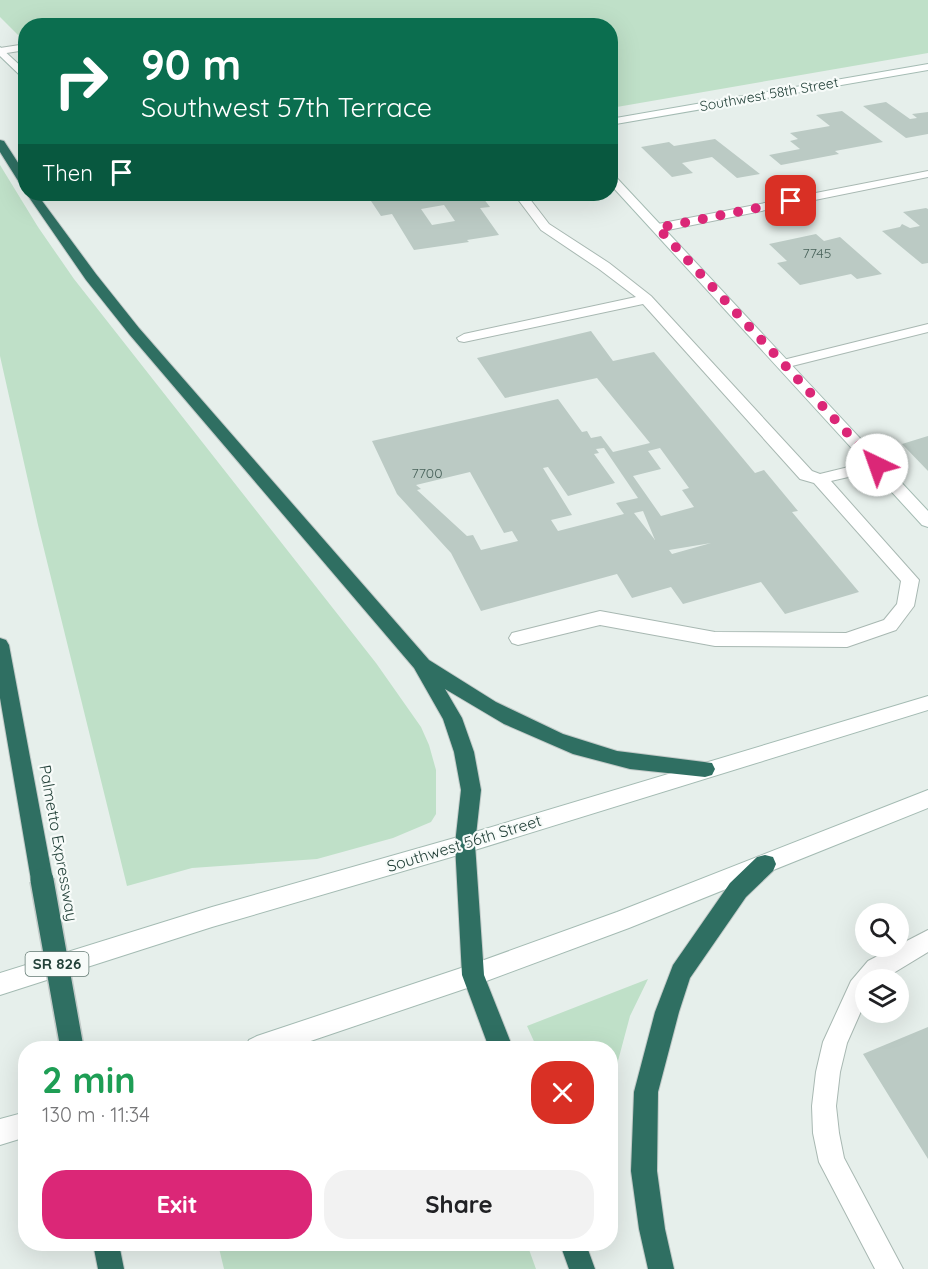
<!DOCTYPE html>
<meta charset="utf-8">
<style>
body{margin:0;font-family:Quicksand,sans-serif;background:#f2f2f2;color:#202124;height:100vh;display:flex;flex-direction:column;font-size:22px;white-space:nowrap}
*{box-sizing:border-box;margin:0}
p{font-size:20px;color:#757577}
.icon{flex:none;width:33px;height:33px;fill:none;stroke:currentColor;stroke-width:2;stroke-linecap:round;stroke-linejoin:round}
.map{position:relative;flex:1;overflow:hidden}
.panel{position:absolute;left:18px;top:1041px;width:600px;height:210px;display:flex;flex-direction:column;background:#fff;border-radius:24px;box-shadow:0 6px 24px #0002}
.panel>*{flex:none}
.guide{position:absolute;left:18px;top:18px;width:600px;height:183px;border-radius:24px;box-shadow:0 6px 24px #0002;background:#0b6e4f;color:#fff;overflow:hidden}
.fabs{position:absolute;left:855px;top:903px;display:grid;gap:12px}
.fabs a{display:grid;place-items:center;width:54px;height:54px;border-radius:50%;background:#fff;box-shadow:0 6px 24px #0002;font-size:30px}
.pin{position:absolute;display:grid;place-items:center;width:51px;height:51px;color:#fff;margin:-26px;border-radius:12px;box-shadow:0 3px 9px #0006}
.me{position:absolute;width:66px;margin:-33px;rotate:318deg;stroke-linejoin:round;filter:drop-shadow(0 0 4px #0008)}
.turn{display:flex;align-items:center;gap:21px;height:126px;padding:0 24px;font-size:27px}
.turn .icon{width:78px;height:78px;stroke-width:2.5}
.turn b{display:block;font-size:42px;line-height:51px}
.then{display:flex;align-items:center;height:57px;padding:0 24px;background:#0003;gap:12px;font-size:22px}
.round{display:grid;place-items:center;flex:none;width:63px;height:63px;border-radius:24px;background:#f2f2f2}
.summary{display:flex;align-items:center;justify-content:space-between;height:102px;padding:0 24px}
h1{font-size:36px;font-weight:800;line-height:45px;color:#1e9e55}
.button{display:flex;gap:12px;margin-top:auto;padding:12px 24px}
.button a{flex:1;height:69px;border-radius:24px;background:#db2777;color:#fff;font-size:24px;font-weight:800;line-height:69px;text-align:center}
.button a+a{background:#f2f2f2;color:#202124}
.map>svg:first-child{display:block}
.green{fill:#bfe0c8}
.building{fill:#bbcac4;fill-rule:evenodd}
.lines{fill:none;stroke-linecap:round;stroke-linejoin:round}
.lane-casing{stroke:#a8b8b2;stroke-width:2}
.street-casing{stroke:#a8b8b2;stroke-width:2}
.secondary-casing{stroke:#a4bbb3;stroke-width:2}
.highway-casing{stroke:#c2cac8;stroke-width:2}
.lane{fill:#fff;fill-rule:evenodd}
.street{fill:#fff;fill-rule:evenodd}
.secondary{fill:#fff;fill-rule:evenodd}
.highway{fill:#2f6f62;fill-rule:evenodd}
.highway-bridge-casing{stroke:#c2cac8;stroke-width:26;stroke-linecap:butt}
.highway-bridge{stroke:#2f6f62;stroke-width:23}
.route{stroke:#db2777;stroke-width:10;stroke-dasharray:0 18}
.labels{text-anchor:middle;stroke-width:4.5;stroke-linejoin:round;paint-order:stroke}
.far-street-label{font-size:14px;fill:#24423a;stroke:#f7fbf9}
.number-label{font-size:14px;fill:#4a645c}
.shield{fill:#f7fbf9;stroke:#637a73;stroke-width:1.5}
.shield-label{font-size:15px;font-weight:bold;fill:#24423a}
.street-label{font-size:16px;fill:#24423a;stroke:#f7fbf9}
</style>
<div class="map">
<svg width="928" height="1269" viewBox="0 0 928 1269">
<rect width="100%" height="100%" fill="#e6efeb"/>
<path class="green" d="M0,0H928V53L611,108L610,26H26L25,42L0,17Z
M0,165L38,227L74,279L376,663L421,727L429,745L436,770V814L431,822L393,838L317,859L192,868L127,886L38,525L0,356Z
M648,979L630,1016L611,1087L610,1048H537L527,1026Z
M218,1244H527L536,1269H224Z"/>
<path class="building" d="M886,102L910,119L917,118L912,114L928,112V134L906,138L863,106Z
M842,111L883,142L835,151L839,154L781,165L769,155L800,149L790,141L798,139L790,133L830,126L816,115Z
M715,139L760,174L737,178L712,157L682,163L693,173L672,177L641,147L669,142L674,146Z
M413,194H480L490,207L480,208L499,235L467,240L469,242L414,250L392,214L381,216L371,201ZM444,205L455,221L432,225L421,209Z
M926,208L928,209V263L922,264L882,231L900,227L902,224L910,228L920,226L903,212Z
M816,234L824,241L840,237L882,274L857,279L851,274L800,285L777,263L787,261L769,244Z
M591,331L613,361L654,352L755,473L764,470L798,511L792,512L859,592L785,614L761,582L683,604L671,587L632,598L617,574L481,611L451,553L397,494L372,441L558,399L582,432L587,431L591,438L601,436L613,452L650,443L597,378L505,398L477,358ZM604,448L638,498L616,503L624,514L558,531L551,520L572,515L543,468L548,467L568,496L615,483L594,454L599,453L596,449ZM660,448L689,488L682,490L694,507L661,516L633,476L661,469L648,451ZM470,472L504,533L512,531L518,541L481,550L473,535L467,536L417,490L421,489L416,485ZM643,511L655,540L634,513ZM711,543L672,554L669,550Z
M928,436V471L902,444Z
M928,1027V1159L863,1054Z"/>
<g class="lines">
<defs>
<path id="lane" d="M26,44V50L0,54V48Z
M514,194H526L549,224L609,263L651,296L812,471L820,474L877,460L883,461L885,465L883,469L831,481L919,580L914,606L896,630L847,647L715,646L600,625L518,645L512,643L509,638L512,633L600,611L715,632L846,633L884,620L897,604L901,581L814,483L800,479L643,304L464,342L459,341L457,338L464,334L636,297L599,269L541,230Z
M928,324V332L784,368L777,364L779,361Z
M928,930V952L882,980H866V1000L847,1043L840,1072L836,1106L839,1133L844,1158L903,1269H875L819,1162L813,1133L812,1106L816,1072L823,1042L851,981L868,961Z"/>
<path id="street" d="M928,171V177L658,232L652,228L658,224Z"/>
<path id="secondary" d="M0,47L26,71V81L0,56Z
M928,64V70L610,125V119Z
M610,174L614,175L928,511V527L922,525L610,184Z
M152,194H194C186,200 160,200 152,194Z
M928,696V710L465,853L212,927L0,995V973L212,907L465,835Z
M928,790V808L629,928L473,986L290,1048H245L249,1040L257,1036L473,964L617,912Z
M26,1112V1137L0,1145V1119Z"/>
<path id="highway" d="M0,140L4,141L26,175V188L22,187L0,152Z
M26,193L37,194L96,274L139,328L429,660L496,702L563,734L617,751L712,763L715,769L712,775L705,777L630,769L573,754L504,724L445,689L462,718L474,752L481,790L475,844L484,975L513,1048H489L462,975L455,844L461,790L454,752L443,719L414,668L129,334L86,280Z
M0,638L6,640L9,645L53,880L50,887L42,890L34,887L31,880L0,698Z
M765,855L773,857L776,864L773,871L746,897L690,978L679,1012L658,1092L657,1171L665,1229L674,1269H648L639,1229L631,1171L634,1092L655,1012L673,965L730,883L757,857Z
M93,1244H119L124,1269H98Z
M560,1244H586L595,1269H569Z"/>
</defs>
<use href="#lane" class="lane-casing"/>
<use href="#street" class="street-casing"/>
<use href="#secondary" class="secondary-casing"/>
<use href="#highway" class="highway-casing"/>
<use href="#lane" class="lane"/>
<use href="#street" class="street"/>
<use href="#secondary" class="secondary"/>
<use href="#highway" class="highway"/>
<defs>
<path id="highway-bridge" d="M42,880L72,1048"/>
</defs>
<use href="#highway-bridge" class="highway-bridge-casing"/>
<use href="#highway-bridge" class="highway-bridge"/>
</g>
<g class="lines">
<path class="route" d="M791,201L658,228L877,465"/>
</g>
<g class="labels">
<g class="far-street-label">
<text transform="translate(769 94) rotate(-10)" y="5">Southwest 58th Street</text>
</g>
<g class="number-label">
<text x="817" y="258">7745</text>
<text x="427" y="478">7700</text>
</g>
<rect class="shield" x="25.5" y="952" width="63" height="24" rx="4.5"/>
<g class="shield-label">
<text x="57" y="969">SR 826</text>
</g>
<g class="street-label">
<text transform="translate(59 843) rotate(80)" y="6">Palmetto Expressway</text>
<text transform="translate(464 843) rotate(-17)" y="6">Southwest 56th Street</text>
</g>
</g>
</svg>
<div class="fabs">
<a><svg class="icon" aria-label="search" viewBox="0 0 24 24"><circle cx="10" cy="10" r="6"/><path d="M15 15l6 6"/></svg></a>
<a><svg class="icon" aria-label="layers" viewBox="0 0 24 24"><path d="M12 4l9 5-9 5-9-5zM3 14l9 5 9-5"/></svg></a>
</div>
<div class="pin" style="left:791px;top:201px;background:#d93025"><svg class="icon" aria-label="arrive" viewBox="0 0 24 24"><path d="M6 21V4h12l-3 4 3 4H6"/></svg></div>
<svg class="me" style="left:877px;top:465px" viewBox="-20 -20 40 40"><circle r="19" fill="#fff"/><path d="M0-13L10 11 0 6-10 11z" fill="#db2777"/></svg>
<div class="guide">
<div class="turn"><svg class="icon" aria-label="right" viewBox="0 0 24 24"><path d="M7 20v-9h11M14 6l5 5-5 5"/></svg><div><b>90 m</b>Southwest 57th Terrace</div></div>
<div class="then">Then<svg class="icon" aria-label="arrive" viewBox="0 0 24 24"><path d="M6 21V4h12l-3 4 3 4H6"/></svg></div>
</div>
<section class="panel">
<div class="summary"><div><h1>2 min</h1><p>130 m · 11:34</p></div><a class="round" style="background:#d93025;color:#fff"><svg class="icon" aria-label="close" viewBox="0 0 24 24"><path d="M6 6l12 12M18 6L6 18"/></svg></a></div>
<div class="button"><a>Exit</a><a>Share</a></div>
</section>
</div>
